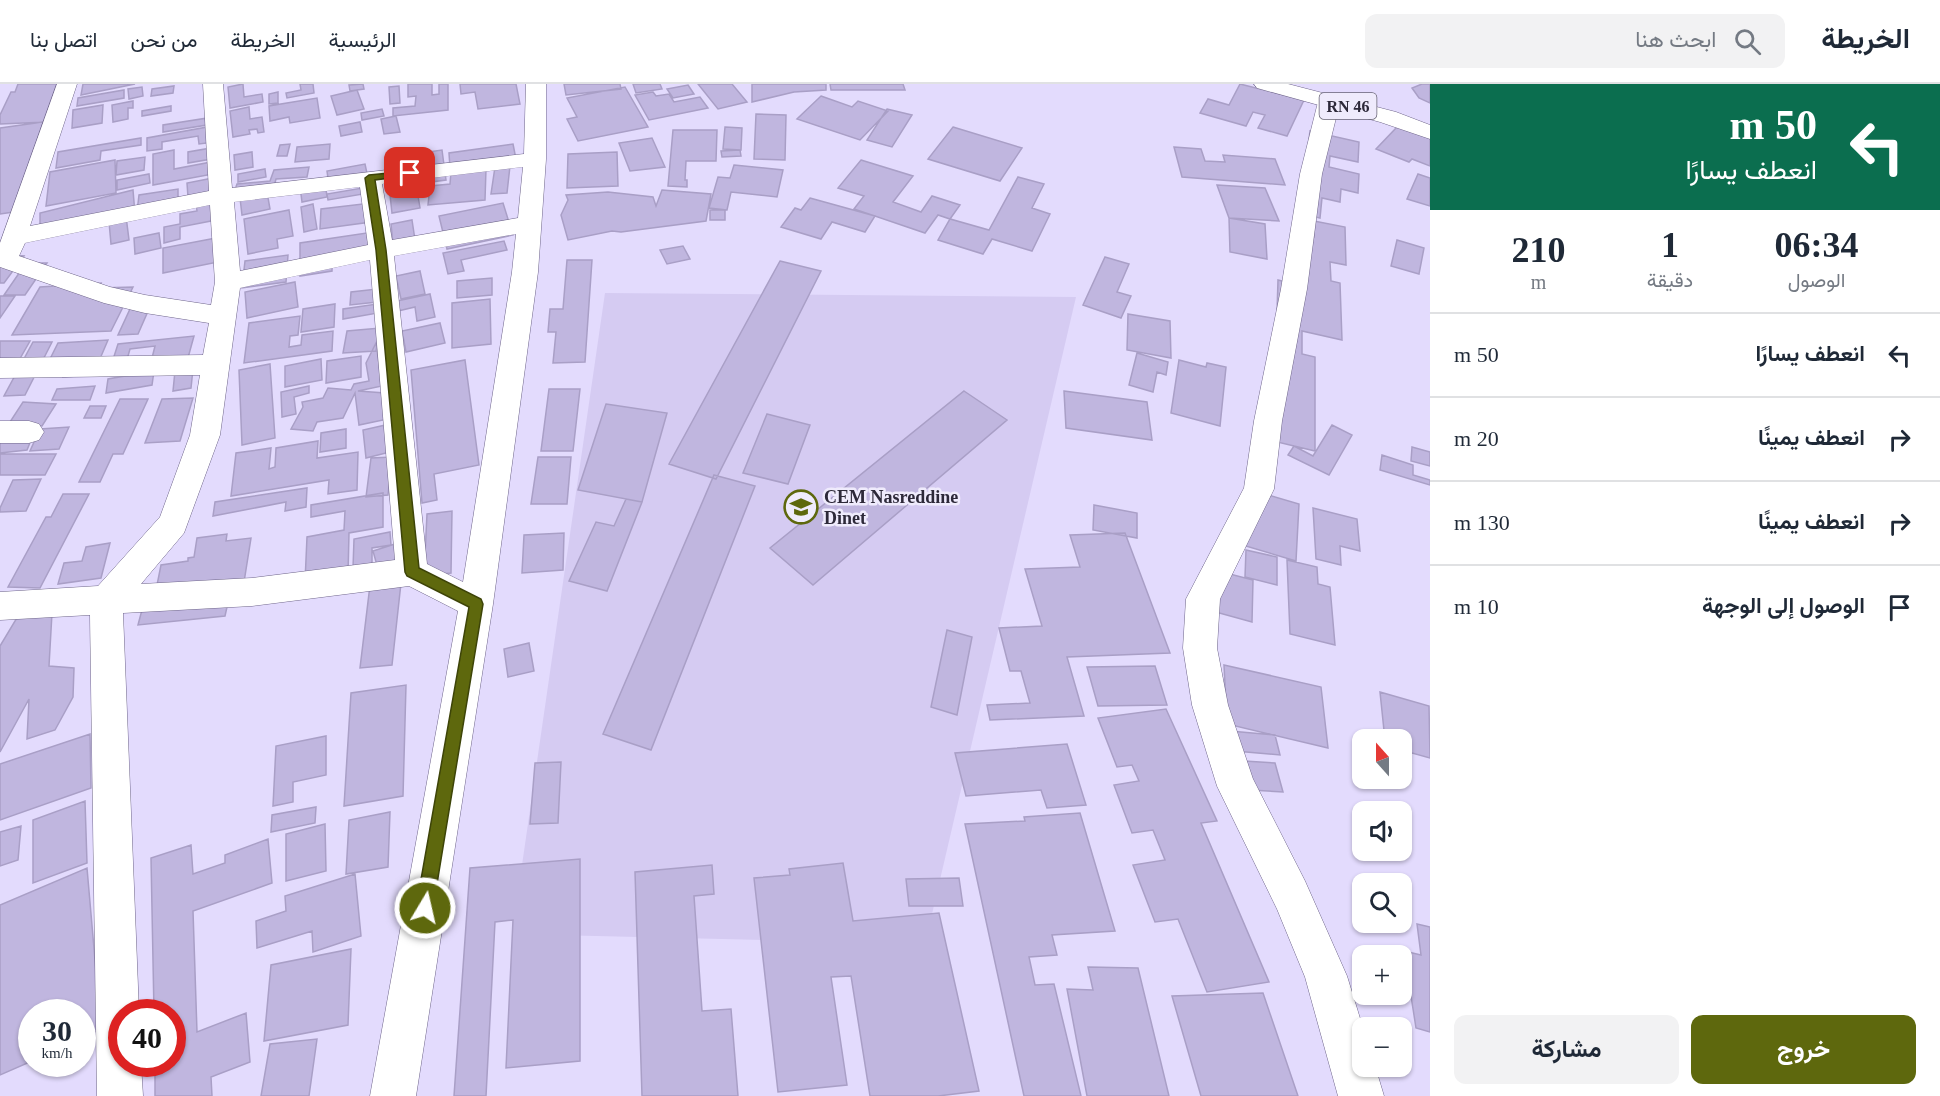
<!DOCTYPE html>
<html lang="ar">
<meta charset="utf-8">
<style>
body{margin:0;font-family:"Times New Roman",Vazirmatn,serif;background:#f2f2f3;color:#1f2937;direction:rtl;height:100vh;display:flex;flex-direction:column;font-size:22px;white-space:nowrap}
*{box-sizing:border-box;margin:0}
p{font-size:20px;color:#747a83}
.icon{flex:none;width:33px;height:33px;fill:none;stroke:currentColor;stroke-width:2;stroke-linecap:round;stroke-linejoin:round}
.map{position:relative;flex:1;overflow:hidden;direction:ltr}
.sheet{display:flex;flex-direction:column;background:#fff;width:510px}
.sheet>*{flex:none}
.guide{background:#0b6e4f;color:#fff;overflow:hidden}
.needle{width:39px;rotate:339deg}
.fabs{position:absolute;left:1352px;top:645px;display:grid;gap:12px}
.fabs a{display:grid;place-items:center;width:60px;height:60px;border-radius:12px;background:#fff;box-shadow:0 2px 4px #0004;font-size:30px}
.speed{position:absolute;left:18px;top:915px;display:flex;gap:12px;font-size:30px;font-weight:700;text-align:center}
.speed>*{display:grid;place-content:center;width:78px;height:78px;border-radius:50%;background:#fff;box-shadow:0 2px 4px #0004;line-height:1}
.speed small{font-size:15px;font-weight:400}
.speed .limit{border:9px solid #d22;background:#fff;color:#111}
.pin{position:absolute;display:grid;place-items:center;width:51px;height:51px;color:#fff;margin:-26px;border-radius:12px;box-shadow:0 3px 9px #0006}
.me{position:absolute;width:66px;margin:-33px;rotate:9deg;stroke-linejoin:round;filter:drop-shadow(0 0 4px #0008)}
.turn{display:flex;align-items:center;gap:21px;height:126px;padding:0 24px;font-size:27px}
.turn .icon{width:78px;height:78px;stroke-width:2.5}
.turn b{display:block;font-size:42px;line-height:51px}
.eta{display:flex;justify-content:space-evenly;align-items:center;height:102px;text-align:center}
.eta b{font-size:36px;font-weight:700;line-height:42px}
.primary-button{display:flex;gap:12px;margin-top:auto;padding:12px 24px}
.primary-button a{flex:1;height:69px;border-radius:12px;background:#5e680d;color:#fff;font-size:24px;font-weight:700;line-height:69px;text-align:center}
.primary-button a+a{background:#f2f2f3;color:#1f2937}
ul{padding:0;list-style:none}
li{display:flex;align-items:center;gap:18px;height:84px;padding:0 24px;border-top:2px solid #e0e1e3}
li div{flex:1}
li b{display:block;font-size:22px}
li em{font-style:normal}
header{display:flex;align-items:center;gap:36px;box-sizing:border-box;height:84px;padding:0 30px;background:#fff;border-bottom:2px solid #e0e1e3}
header strong{font-size:28px}
nav{display:flex;gap:33px;margin-inline-start:auto;font-size:21px}
.search{width:420px;height:54px;background:#f2f2f3;display:flex;align-items:center;gap:15px;box-sizing:border-box;padding:0 21px;border-radius:12px;color:#747a83;font-size:22px}
main{display:flex;flex:1;min-height:0}
.map>svg:first-child{display:block}
.built{fill:#d5cbf2}
.building{fill:#c0b6df;stroke:#a99fc6;stroke-width:1.5}
.lines{fill:none;stroke-linecap:round;stroke-linejoin:round}
.minor-casing{stroke:#6f668a;stroke-width:1}
.major-casing{stroke:#6f668a;stroke-width:1}
.minor{fill:#fff;fill-rule:evenodd}
.major{fill:#fff;fill-rule:evenodd}
.route{fill:#5e680d;stroke:#3d4408;stroke-width:1.5}
.labels{text-anchor:middle;stroke-width:5;stroke-linejoin:round;paint-order:stroke}
.shield{fill:#efebfc;stroke:#676374;stroke-width:1.5}
.shield-label{font-size:16px;font-weight:bold;fill:#2d2939}
.poi-label{font-size:18px;font-weight:bold;fill:#2d2939;stroke:#efebfc;text-anchor:start}
</style>
<header>
<strong>الخريطة</strong>
<div class="search"><svg class="icon" aria-label="search" viewBox="0 0 24 24"><circle cx="10" cy="10" r="6"/><path d="M15 15l6 6"/></svg>ابحث هنا</div>
<nav><a>الرئيسية</a><a>الخريطة</a><a>من نحن</a><a>اتصل بنا</a></nav>
</header>
<main>
<section class="sheet">
<div class="guide">
<div class="turn"><svg class="icon" aria-label="left" viewBox="0 0 24 24"><path d="M17 20v-9H6M10 6l-5 5 5 5"/></svg><div><b>50 m</b>انعطف يسارًا</div></div>
</div>
<div class="eta">
<div><b>06:34</b><p>الوصول</p></div>
<div><b>1</b><p>دقيقة</p></div>
<div><b>210</b><p>m</p></div>
</div>
<ul>
<li><svg class="icon" aria-label="left" viewBox="0 0 24 24"><path d="M17 20v-9H6M10 6l-5 5 5 5"/></svg><div><b>انعطف يسارًا</b></div><em>50 m</em></li>
<li><svg class="icon" aria-label="right" viewBox="0 0 24 24"><path d="M7 20v-9h11M14 6l5 5-5 5"/></svg><div><b>انعطف يمينًا</b></div><em>20 m</em></li>
<li><svg class="icon" aria-label="right" viewBox="0 0 24 24"><path d="M7 20v-9h11M14 6l5 5-5 5"/></svg><div><b>انعطف يمينًا</b></div><em>130 m</em></li>
<li><svg class="icon" aria-label="arrive" viewBox="0 0 24 24"><path d="M6 21V4h12l-3 4 3 4H6"/></svg><div><b>الوصول إلى الوجهة</b></div><em>10 m</em></li>
</ul>
<div class="primary-button"><a>خروج</a><a>مشاركة</a></div>
</section>
<div class="map">
<svg width="1430" height="1012" viewBox="0 0 1430 1012">
<rect width="100%" height="100%" fill="#e3dbfd"/>
<path class="built" d="M605,209L1076,213L925,860L512,850Z"/>
<path class="building" d="M18,0H62L47,38L0,40V31L11,8H15Z
M83,0H135L81,11Z
M243,0L244,13L262,10L263,18L230,24L228,3Z
M300,0H313L314,9L287,14L286,9L301,6Z
M363,0L364,5L350,7L349,1Z
M408,0H432V11L439,10V0H448V26L393,32V24L415,22L416,12L408,13Z
M460,0H516L520,20L478,25L475,8L461,10Z
M564,0H620L621,5L566,11Z
M633,0H660L662,5L636,9Z
M698,0H732L747,18L718,25Z
M752,0H826V6L794,8L752,18Z
M830,0H903L905,6H831Z
M1240,0L1304,16L1287,52L1258,44L1265,31L1253,28L1246,42L1200,29L1208,15L1229,21Z
M1422,0H1430V19L1419,14L1412,4Z
M688,1L694,10L673,14L667,5Z
M174,2L173,9L151,12L152,5Z
M399,2L400,19L390,20L389,3Z
M142,3L143,12L129,15L128,5Z
M625,3L648,43L578,57L567,35L577,33L567,14Z
M124,6V14L77,22L78,14Z
M357,6L364,25L337,31L331,12Z
M278,8V19L269,20V10Z
M653,8L656,12L669,10L674,18L700,13L708,24L649,36L635,11Z
M821,12L852,23L858,17L888,27L860,56L797,35Z
M317,14L320,34L290,39L289,33L270,37L269,22Z
M133,17V24H128V35L113,38L112,21Z
M103,21L102,39L72,44L73,26Z
M171,22V27L142,32V27Z
M249,23L250,35L262,33L264,48L258,49L257,45L249,46L250,50L233,53L230,27Z
M382,25L384,32L362,36L361,29Z
M887,25L912,31L892,63L867,56Z
M756,30L786,31L785,76L754,75Z
M396,32L400,48L384,50L381,35Z
M214,33L213,40L163,48V41Z
M43,38L20,127L0,130V44Z
M360,38L362,48L341,52L339,42Z
M1399,41L1430,53V82L1412,75L1409,78L1376,65Z
M213,42L214,58L199,60L198,52L162,58V65L147,67V54Z
M725,43L742,44L741,66L723,65Z
M953,43L1022,64L1000,97L928,75Z
M673,46H717L716,77H686L685,96H687V103L668,102Z
M1310,47L1359,58L1358,78L1330,72L1329,83L1359,90L1358,109L1341,105L1340,118L1322,114L1320,134L1300,129Z
M141,54V61L101,67L100,76L56,84L58,68Z
M652,54L665,83L630,87L619,59Z
M290,60L287,72H277L280,61Z
M330,60L329,75L295,78L297,63Z
M513,60L516,75L450,84L449,69Z
M217,63V74L188,79V68Z
M1174,63L1201,65L1205,77L1225,78L1223,71L1275,75L1285,101L1182,93Z
M174,66V85L222,76L224,88L153,101V70Z
M442,66L446,96L416,100L420,124L392,129L386,74Z
M740,66L741,72L722,73L721,67Z
M252,68L253,83L235,86L234,71Z
M617,68L618,102L567,104L568,70Z
M145,73L144,86L116,91L117,77Z
M115,76L116,109L46,122L50,88Z
M861,76L913,92L893,118L921,128L932,112L960,121L950,135L938,131L925,149L854,125L864,112L838,104Z
M365,80L369,99L329,101L327,87Z
M734,81L783,86L777,113L731,108L727,126L709,124L718,93L730,94Z
M510,82L507,109L491,110L495,83Z
M309,83L307,93L276,95L273,106L234,109L237,100L270,97L274,86Z
M265,85L266,93L238,98V90Z
M486,85L485,116L428,121L430,102L450,100L451,88Z
M149,90L150,99L117,106V96Z
M1418,90L1430,94V122L1407,115Z
M218,93L219,107L188,113L187,99Z
M1018,93L1044,100L1032,124L1050,130L1032,167L992,155L983,170L938,156L950,135L989,146Z
M325,97L327,113L302,118L300,102Z
M1217,101L1265,104L1279,137L1229,134Z
M368,103L369,109L328,116L327,110Z
M178,105V121L137,128L139,111Z
M133,106L135,130L126,132L129,156L111,160L109,138L40,154V129Z
M662,106L711,110L706,137L621,148L612,147L568,156L561,131L568,116L566,111L608,108L653,113L656,122Z
M267,108L270,125L242,131L240,114Z
M228,113L216,136L180,143V155L164,159V143L180,140V130L197,127L196,119Z
M810,114L875,132L865,148L832,138L821,155L781,143L795,124L801,126Z
M371,119V138L320,145L321,125Z
M503,119L513,151L447,165L439,132Z
M313,120L317,145L304,148L301,123Z
M289,126L293,152L277,155L278,164L248,170L244,135Z
M710,126H725V136H710Z
M1229,134L1265,140L1267,175L1230,168Z
M412,136L415,156L393,160L391,140Z
M1314,137L1345,143L1346,181L1330,178L1331,197L1340,199L1342,256L1302,247V270L1315,273V367L1273,357L1278,196L1306,203L1297,150L1314,153Z
M380,147L381,162L332,170V187L300,192V159Z
M159,149L161,164L135,170L134,154Z
M232,151L233,175L163,189V164Z
M1397,156L1424,164L1419,190L1391,182Z
M504,157L507,166L461,176L464,187L448,190L443,169Z
M683,162L690,175L667,180L660,166Z
M9,171L24,172L4,199H0V183Z
M288,171L286,198L242,204L245,177Z
M1105,173L1129,180L1117,208L1131,212L1121,234L1083,221Z
M567,176H592L585,278L553,279L556,248H548L550,225H563Z
M780,177L821,187L716,395L669,380Z
M26,179H47L25,211H4Z
M420,187L425,210L401,215L396,192Z
M492,194V211L457,214V197Z
M295,198L298,223L247,234L245,208Z
M101,199L98,204L133,203L111,247L12,251L40,203Z
M377,205V218L350,221L351,208Z
M430,210L435,233L417,237L415,223L398,227L397,217Z
M0,212H15L0,234Z
M490,215L491,260L452,264V219Z
M335,220L334,243L301,248L303,225Z
M377,220L378,229L343,235V225Z
M130,225H149L138,250L118,251Z
M1128,230L1170,237L1171,274L1127,266Z
M300,232L298,251L290,252L289,263L301,261L302,251L333,247L332,267L244,279L249,239Z
M440,239L445,259L406,268L402,247Z
M380,244L376,267L343,269L347,247Z
M194,252L186,281L149,286L155,262L130,265L124,286L109,288L118,260Z
M108,256L93,291L63,293L72,274L50,275L58,259Z
M0,257H30L18,278H0Z
M33,258H52L25,311L4,312Z
M376,259L382,302L358,307L385,309L388,335L359,341L355,309L343,334L317,338L313,347L291,345L303,323L302,318L323,314L328,304L351,306L354,300L369,297L366,279Z
M1137,269L1168,278L1166,291L1157,288L1153,308L1129,301Z
M361,272V293L326,299L327,277Z
M321,275L322,296L285,303V282Z
M465,276L479,381L434,390L437,416L422,419L411,286Z
M1179,276L1206,283L1207,279L1226,283L1220,342L1171,329Z
M270,280L275,354L242,361L239,286Z
M193,285L191,304L173,307L175,287Z
M154,287L152,301L106,309L108,295Z
M95,302L90,316H52L57,305Z
M309,302V309L294,313L296,330L282,333L281,308Z
M549,305H580L573,367H541Z
M964,307L1007,336L813,501L770,464Z
M1064,307L1147,318L1152,356L1066,344Z
M193,314L180,357L145,359L162,315Z
M120,315H148L123,370H113L100,398H79Z
M23,318L56,320L42,342L8,341Z
M606,320L667,329L642,418L578,406Z
M90,322H106L101,334H84Z
M767,330L810,341L788,400L743,389Z
M390,340L394,367L366,374L363,346Z
M1332,341L1352,351L1329,391L1288,371L1294,362L1313,372Z
M69,343L59,365L30,367L40,345Z
M36,344L27,366L0,369V348Z
M346,345V364L320,368L321,349Z
M318,357L317,374L358,368L357,406L328,410L329,396L231,412L236,369L271,364L269,385L275,383L276,364Z
M1412,363L1430,368V382L1411,377Z
M0,370H56L45,391H0Z
M1382,371L1413,381V391L1430,396V401L1380,386Z
M392,373L388,411L366,413L371,374Z
M538,373H571L567,420H531Z
M714,391L755,402L651,666L603,650Z
M41,395L26,427L0,428V424L13,396Z
M307,404L306,423L285,427L286,418L213,432L215,418Z
M1245,404L1299,420L1296,477L1239,460Z
M383,409V443L349,449L348,490L305,498L307,453L344,446L345,427L311,433V421Z
M63,410H89L40,504L8,503L46,433H51Z
M626,415L642,418L607,507L569,497L596,438L614,442Z
M1094,421L1137,429V454L1093,446Z
M1313,424L1357,435L1360,467L1340,462L1341,481L1316,475Z
M452,427L451,489L424,492L427,430Z
M390,448L391,461L372,464V481L353,484L354,455Z
M564,449L563,486L522,489L524,451Z
M1125,449L1170,569L1067,573L1084,632L990,636L987,621L1030,619L1021,587H1010L999,544L1042,542L1025,485L1080,483L1070,451Z
M227,450L226,457L251,454L244,498L155,511L161,481L188,477V474L194,473L197,454Z
M110,459L101,494L58,500L64,479L82,477L86,463Z
M398,459L403,477L378,485L373,467Z
M1246,466L1277,473V501L1245,493Z
M1287,476L1317,483L1318,500L1330,503L1335,561L1290,550Z
M1203,483L1253,496L1252,538L1201,524Z
M402,490L392,581L360,584L371,493Z
M229,514L225,532L138,541L143,522Z
M21,527L52,529L49,582L74,584L73,613L55,646L27,655L29,615L0,668V562Z
M947,546L972,553L957,631L931,623Z
M529,559L534,587L508,593L504,565Z
M1224,581L1321,603L1328,664L1227,640Z
M1155,582L1167,621L1098,622L1087,583Z
M406,601L403,712L344,722L351,609Z
M1380,608L1429,622L1430,674L1401,666V656H1385Z
M1166,625L1217,737L1201,739L1269,898L1207,908L1178,835L1155,838L1133,781L1165,776L1153,746L1132,749L1114,701L1139,697L1132,681L1117,683L1098,634Z
M1230,647L1275,651L1280,671L1235,667Z
M90,650L91,704L0,736V680Z
M326,652V691L293,698V718L273,722L276,662Z
M1067,660L1086,721L1047,724L1041,706L966,712L955,669Z
M1244,677L1275,679L1283,708L1251,706Z
M561,678L558,739L530,740L535,679Z
M85,717L87,779L33,799V736Z
M316,723L315,739L271,748L272,731Z
M390,728L388,783L346,790L349,736Z
M1080,729L1115,847L1052,851L1057,871L1029,873L1035,901L1054,900L1081,1012H1024L965,740L1025,737L1024,733Z
M325,740L326,787L286,797V750Z
M21,742L18,776L0,782V748Z
M268,755L272,799L193,827L197,948L246,929L250,978L211,993L212,1012H155V980H172V928H154L151,774L191,761L193,790L225,779V771Z
M580,775V977L506,984L513,836L495,838L486,1012H454L470,784Z
M843,779L853,837L939,829L979,1007L938,1012H870L851,892L831,893L847,1001L778,1008L754,794L790,791L789,785Z
M712,781L714,810L694,812L702,927L731,925L738,1012H642L635,788Z
M87,784L101,945L82,954V928H32V977L0,991V821Z
M355,790L361,852L313,868L312,847L257,864L256,837L286,827L285,812Z
M959,794L963,822H909L906,795Z
M1417,840L1430,843V948L1416,944L1404,867L1421,871Z
M351,865L348,941L264,957L271,881Z
M1088,883L1138,884L1169,1012H1087L1067,905L1093,906Z
M1263,909L1298,1012H1201L1172,912Z
M317,955L309,1012H261L270,960Z"/>
<g class="lines">
<defs>
<path id="minor" d="M57,0H77L30,142L209,107L203,0H223L232,104L524,70L526,0H546V75L538,188L493,520L416,1012H370L458,527L409,502L252,522L123,529L139,928H122V980H141L143,1012H97L90,531L0,536V508L98,502L160,433L190,351L200,291L0,294V274L203,271L209,239L145,229L104,219L0,183V159ZM523,83L518,134L392,156L382,100ZM360,103L368,161L240,187L234,118ZM210,121L215,198L211,221L145,211L110,203L19,172L25,159ZM516,150L512,188L463,498L427,480L394,172ZM370,176L395,476L252,494L141,500L184,449L220,351L240,204Z
M1329,12L1336,14L1340,18L1322,90L1307,205L1282,337L1274,405L1220,515L1217,564L1228,621L1253,695L1305,797L1347,892L1363,944L1362,982H1375L1384,1012H1338L1305,893L1277,825L1217,702L1192,621L1183,564L1186,515L1244,404L1254,337L1281,205L1300,90L1318,18L1322,14Z
M0,337H29L39,340L44,348L39,356L29,359H0Z"/>
<path id="major" d="M1254,0H1288L1396,28L1430,41V55L1380,38L1257,4Z"/>
</defs>
<use href="#minor" class="minor-casing"/>
<use href="#major" class="major-casing"/>
<use href="#minor" class="minor"/>
<use href="#major" class="major"/>
</g>
<path class="route" d="M410,87H413V91L375,96L386,166L419,484L481,515L483,520L433,824L431,830L425,833L419,830L416,824L469,523L407,492L405,488L376,166L365,94L369,91Z"/>
<defs>
<symbol id="school-ring" viewBox="-11 -11 22 22"><circle r="9.5" fill="#efebfc" stroke="#5e680d" stroke-width="1.5"/><path d="M0-5L7-2L0 1L-7-2ZM-4 1L0 2.5L4 1V4Q0 6-4 4Z" fill="#5e680d"/></symbol>
</defs>
<g fill-rule="evenodd">
<use href="#school-ring" x="782" y="404" width="38" height="38"/>
</g>
<g class="labels">
<rect class="shield" x="1319.5" y="9" width="57" height="26" rx="4.5"/>
<g class="shield-label">
<text x="1348" y="28">RN 46</text>
</g>
<g class="poi-label">
<text x="824" y="419">CEM Nasreddine<tspan x="824" dy="21">Dinet</tspan></text>
</g>
</g>
</svg>
<div class="fabs">
<a><svg class="needle" viewBox="-14 -14 28 28"><path d="M0-13l5 13h-10z" fill="#e53935"/><path d="M0 13l5-13h-10z" fill="#747a83"/></svg></a>
<a><svg class="icon" aria-label="sound" viewBox="0 0 24 24"><path d="M4 9h4l5-4v14l-5-4H4zM17 9q2 3 0 6"/></svg></a>
<a><svg class="icon" aria-label="search" viewBox="0 0 24 24"><circle cx="10" cy="10" r="6"/><path d="M15 15l6 6"/></svg></a>
<a>+</a>
<a>−</a>
</div>
<div class="speed"><div>30<small>km/h</small></div><div class="limit">40</div></div>
<div class="pin" style="left:410px;top:89px;background:#d93025"><svg class="icon" aria-label="arrive" viewBox="0 0 24 24"><path d="M6 21V4h12l-3 4 3 4H6"/></svg></div>
<svg class="me" style="left:425px;top:824px" viewBox="-20 -20 40 40"><circle r="17" fill="#5e680d" stroke="#fff" stroke-width="3"/><path d="M0-11L8 9 0 5-8 9z" fill="#fff"/></svg>
</div>
</main>
